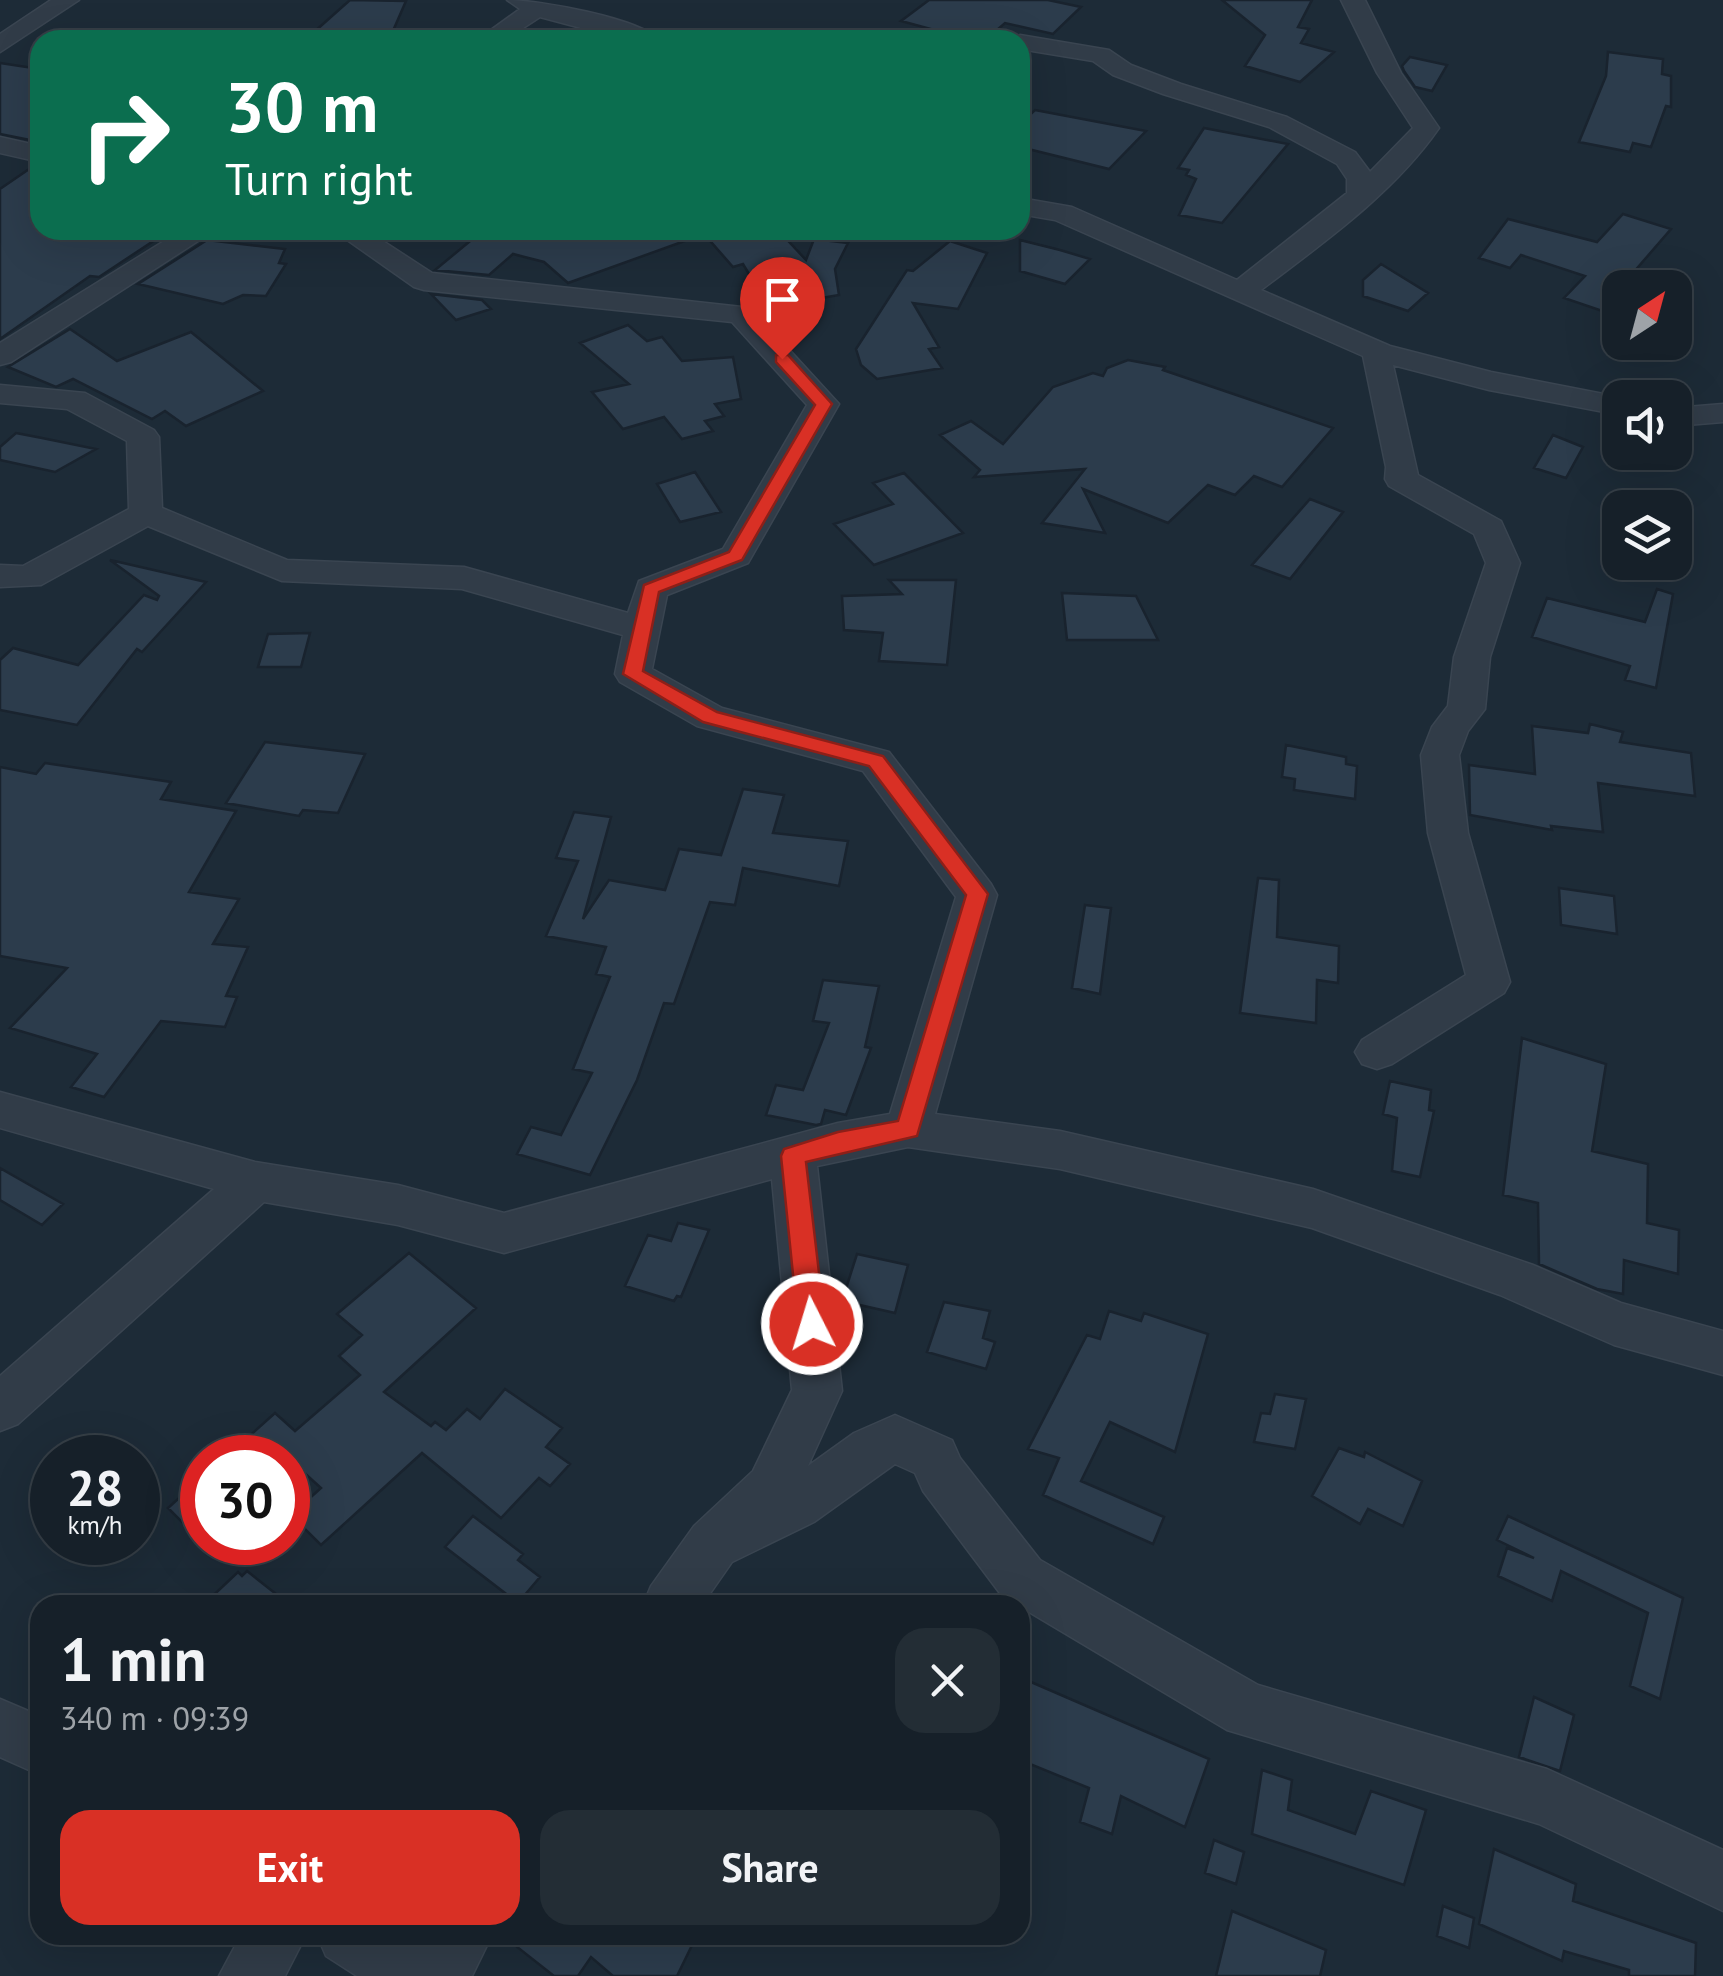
<!DOCTYPE html>
<meta charset="utf-8">
<style>
body{margin:0;font-family:"PT Sans",sans-serif;background:#232d35;color:#f1f3f6;height:100vh;display:flex;flex-direction:column;font-size:38px;white-space:nowrap}
*{box-sizing:border-box;margin:0}
p{font-size:32px;color:#9ea3a8}
.icon{flex:none;width:55px;height:55px;fill:none;stroke:currentColor;stroke-width:2;stroke-linecap:round;stroke-linejoin:round}
.map{position:relative;flex:1;overflow:hidden}
.sheet{position:absolute;left:30px;top:1595px;width:1000px;height:350px;display:flex;flex-direction:column;background:#162029;border-radius:30px;box-shadow:0 10px 40px #0002,0 0 0 2px #353e46}
.sheet>*{flex:none}
.guide{position:absolute;left:30px;top:30px;width:1000px;height:210px;border-radius:30px;box-shadow:0 10px 40px #0002,0 0 0 2px #353e46;background:#0b6e4f;color:#fff;overflow:hidden}
.needle{width:65px;rotate:36deg}
.tools{position:absolute;left:1602px;top:270px;display:grid;gap:20px}
.tools a{display:grid;place-items:center;width:90px;height:90px;border-radius:20px;background:#162029;box-shadow:0 10px 40px #0002,0 0 0 2px #353e46;font-size:50px}
.speed{position:absolute;left:30px;top:1435px;display:flex;gap:20px;font-size:50px;font-weight:700;text-align:center}
.speed>*{display:grid;place-content:center;width:130px;height:130px;border-radius:50%;background:#162029;box-shadow:0 10px 40px #0002,0 0 0 2px #353e46;line-height:1}
.speed small{font-size:25px;font-weight:400}
.speed .limit{border:15px solid #d22;background:#fff;color:#111}
.pin{position:absolute;display:grid;place-items:center;width:85px;height:85px;color:#fff;margin:-102px -42px;border-radius:50% 50% 50% 0;rotate:-45deg;box-shadow:0 0 10px #0007}
.pin .icon{rotate:45deg}
.me{position:absolute;width:110px;margin:-55px;rotate:355deg;stroke-linejoin:round;filter:drop-shadow(0 0 8px #0008)}
.turn{display:flex;align-items:center;gap:35px;height:210px;padding:0 30px;font-size:45px}
.turn .icon{width:130px;height:130px;stroke-width:2.5}
.turn b{display:block;font-size:70px;line-height:85px}
.round{display:grid;place-items:center;flex:none;width:105px;height:105px;border-radius:30px;background:#232d35}
.headline{display:flex;align-items:center;justify-content:space-between;height:170px;padding:0 30px}
h1{font-size:60px;font-weight:800;line-height:75px}
.button{display:flex;gap:20px;margin-top:auto;padding:20px 30px}
.button a{flex:1;height:115px;border-radius:30px;background:#d93025;color:#fff;font-size:40px;font-weight:800;line-height:115px;text-align:center}
.button a+a{background:#232d35;color:#f1f3f6}
.map>svg:first-child{display:block}
.building{fill:#2c3c4c;stroke:#19232e;stroke-width:2.5}
.lines{fill:none;stroke-linecap:round;stroke-linejoin:round}
.minor-casing{stroke:#3a4551;stroke-width:3}
.minor{fill:#313c48;fill-rule:evenodd}
.route{fill:#d93025;stroke:#8d1f18;stroke-width:2.5}
</style>
<div class="map">
<svg width="1723" height="1976" viewBox="0 0 1723 1976">
<rect width="100%" height="100%" fill="#1d2b37"/>
<path class="building" d="M350,0L406,1L389,40H305Z
M929,0H1048L1081,7L1053,34L1005,23L990,36L979,34L971,40L901,21Z
M1222,0H1312L1298,27L1309,29L1301,43L1334,52L1300,82L1245,66L1265,35Z
M1608,52L1663,59L1662,74L1671,76V107L1666,106L1651,147L1633,143L1630,152L1579,142L1606,76Z
M1410,57L1447,65L1432,91L1415,87L1404,71L1402,66Z
M0,63L40,69V142L0,134Z
M1035,110L1146,131L1109,169L1020,147V124Z
M1204,128L1288,144L1222,223L1179,215L1196,179L1186,175L1189,170L1178,168Z
M35,165H40V230H170L99,277L90,276L0,339V189Z
M1623,214L1671,229L1620,288V317L1564,298L1585,276L1521,255L1510,268L1479,258L1508,219L1597,242Z
M462,230H778L806,260L814,239L848,243L835,269L839,295L769,307L743,264L733,267L704,234L568,283L544,262L513,254L489,275L435,270L469,242L460,239Z
M207,240L285,249L279,263L286,264L266,296L243,295L223,304L138,284Z
M1020,240L1060,250L1090,259L1065,284L1020,271Z
M950,241L987,253L958,309L913,303L939,347L929,349L942,368L877,379L861,365L856,349L907,270L913,271Z
M1381,264L1428,293L1408,311L1363,296V280Z
M431,294L482,300L491,309L456,320Z
M628,325L647,341L662,337L682,361L733,357L741,399L715,404L724,416L705,421L713,431L682,439L664,417L623,429L592,392L629,384L580,343Z
M70,329L117,361L191,332L263,391L186,426L165,411L152,419L73,379L56,387L8,367Z
M1128,360L1165,367L1163,370L1333,428L1282,487L1254,476L1235,495L1208,485L1168,523L1083,489L1105,533L1042,523L1085,469L974,477L980,470L940,435L971,421L1003,444L1053,387L1093,373L1103,376L1107,368Z
M16,433L42,438L96,449L55,472L0,460V447Z
M1553,435L1583,447L1566,478L1534,468Z
M695,472L721,512L680,522L657,484Z
M904,473L963,533L874,565L834,524L893,504L873,483Z
M1310,499L1343,512L1290,579L1252,565Z
M110,560L206,582L142,652L137,649L77,725L0,710V660L13,648L78,665L144,595L157,600L159,596Z
M889,580H956L947,665L879,661L883,633L844,630L842,596L902,594Z
M1657,589L1673,594L1656,688L1625,680L1630,666L1532,637L1547,598L1645,622Z
M1062,593L1136,596L1158,640H1067Z
M310,633L301,667H258L268,634Z
M1590,724L1623,732L1620,742L1691,753L1695,796L1598,783L1603,832L1551,826L1552,830L1470,815L1469,765L1535,774L1532,726L1588,733Z
M265,742L365,754L338,813L303,810L299,816L226,803Z
M1286,745L1346,757V764L1357,766L1355,799L1294,790L1295,779L1282,777Z
M45,763L171,782L161,799L236,811L189,892L239,899L213,944L248,947L226,996L237,997L225,1027L161,1021L104,1097L71,1087L97,1054L10,1028L67,968L0,956V767L36,774Z
M743,789L784,795L773,833L848,841L839,886L743,868L735,905L710,902L674,1004L664,1003L637,1080L590,1175L517,1154L531,1127L561,1135L592,1073L573,1069L610,977L596,974L606,947L546,936L578,861L556,858L574,812L611,817L583,919L609,880L665,890L679,849L721,855Z
M1258,878L1279,880L1277,937L1339,946L1338,983L1317,980L1316,1023L1240,1013Z
M1559,888L1614,896L1617,934L1561,925Z
M1085,905L1111,908L1100,994L1072,988Z
M823,980L879,986L865,1047L871,1048L846,1115L825,1110L821,1124L816,1125L766,1115L776,1085L803,1090L829,1023L813,1021Z
M1522,1038L1606,1064L1592,1151L1648,1164L1647,1223L1679,1230L1678,1274L1624,1260L1623,1294L1597,1289L1539,1264L1538,1203L1503,1195Z
M1390,1081L1431,1090L1429,1110L1434,1111L1420,1177L1392,1171L1397,1118L1383,1114Z
M0,1168L63,1204L42,1225L0,1200Z
M678,1223L709,1230L681,1297L677,1296L674,1301L625,1286L648,1235L671,1241Z
M409,1253L476,1308L384,1392L431,1426L435,1422L446,1430L467,1409L480,1419L505,1389L562,1428L546,1447L570,1464L550,1486L539,1478L501,1518L422,1453L321,1545L291,1515L321,1488L288,1458H225L275,1413L295,1431L360,1375L339,1356L362,1335L337,1314Z
M857,1254L908,1265L895,1313L842,1301Z
M944,1302L990,1311L983,1338L995,1342L986,1369L927,1352Z
M1109,1311L1141,1321L1144,1313L1208,1334L1175,1452L1110,1422L1081,1481L1164,1517L1153,1544L1043,1495L1059,1458L1028,1449L1087,1335L1100,1339Z
M1275,1394L1306,1399L1295,1449L1254,1442L1261,1413L1270,1414Z
M1339,1448L1364,1457L1365,1452L1422,1481L1403,1526L1368,1509L1360,1524L1312,1496Z
M202,1477V1542L168,1508Z
M473,1516L523,1554L518,1560L540,1577L518,1603L445,1547Z
M1508,1516L1683,1598L1660,1699L1630,1686L1648,1613L1561,1571L1552,1601L1498,1576L1507,1548L1534,1558L1497,1540Z
M247,1571L290,1605H203L238,1572L242,1576Z
M1031,1682L1209,1759L1185,1827L1121,1796L1112,1834L1080,1822L1089,1788L1020,1760V1714Z
M1534,1697L1574,1715L1560,1771L1519,1757Z
M1262,1770L1292,1780L1288,1810L1355,1834L1371,1791L1426,1810L1404,1885L1252,1834Z
M1214,1840L1244,1852L1236,1884L1205,1873Z
M1494,1849L1576,1884L1573,1901L1696,1943L1695,1976H1629V1970L1564,1951L1562,1961L1479,1924Z
M1443,1906L1474,1918L1469,1948L1437,1936Z
M1232,1911L1326,1950L1320,1976H1216Z
M502,1935H697L677,1976H613L591,1957L578,1976H554Z"/>
<g class="lines">
<defs>
<path id="minor" d="M51,0H79L0,52V34Z
M507,0C537,0 640,18 659,40H626L540,17L505,40H477L520,9Z
M1341,0H1365L1401,73L1439,128C1394,193 1323,243 1261,290L1390,346L1491,372L1624,398H1620V415L1489,390L1393,365L1418,475L1501,521L1520,563L1490,657L1485,709L1468,731L1459,755L1468,833L1510,982L1504,993L1392,1064L1377,1069L1362,1064L1355,1052L1362,1040L1466,975L1428,833L1421,755L1432,727L1448,706L1454,657L1486,563L1474,534L1389,486L1385,479L1386,467L1363,356L1055,220L1020,214V198L1072,207L1237,280L1347,193V179L1337,164L1269,127L1163,94L1113,75L1093,61L1020,49V40H1009L1020,35L1109,50L1131,65L1181,84L1287,117L1355,152L1370,172L1413,128L1377,73Z
M837,33H855L867,40H825Z
M0,137L40,146V162L0,153Z
M182,230H215L11,362L0,365V343Z
M333,230H366L432,273L751,308L839,404L748,563L667,595L652,669L722,708L889,752L991,884L997,895L935,1114L1060,1131L1313,1189L1533,1265L1621,1303L1723,1331V1375L1614,1345L1500,1295L1312,1228L1060,1169L908,1147L817,1166L842,1391L808,1466L854,1433L895,1415L952,1440L960,1458L1040,1560L1258,1685L1547,1769L1723,1850V1911L1539,1824L1227,1730L1002,1596L923,1491L915,1473L895,1464L814,1522L732,1562L702,1605H643L651,1586L694,1526L753,1471L792,1390L772,1179L504,1253L398,1225L264,1202L18,1424L0,1431V1376L214,1189L0,1128V1092L255,1162L398,1185L504,1213L838,1123L890,1114L956,897L863,771L697,726L620,682L615,674L623,635L462,589L282,581L148,526L41,585L0,587V565L23,566L129,509L127,441L67,409L0,403V385L85,393L154,430L159,437L162,508L287,560L464,567L628,613L639,581L723,549L807,405L732,322L424,290L414,287Z
M1723,404V422L1675,426V408Z
M0,1699L40,1716V1775L0,1757Z
M241,1935H306L285,1976H219Z
M317,1935H403L421,1946L428,1935H492L472,1976H357L326,1956Z"/>
</defs>
<use href="#minor" class="minor-casing"/>
<use href="#minor" class="minor"/>
</g>
<path class="route" d="M776,355H788L832,404L742,560L659,592L643,671L717,712L883,756L988,894L917,1136L806,1162L825,1324L821,1333L812,1336L802,1333L798,1324L781,1156L784,1149L838,1132L898,1121L966,895L869,766L703,722L623,674L644,585L729,552L815,405L776,362Z"/>
</svg>
<div class="tools">
<a><svg class="needle" viewBox="-14 -14 28 28"><path d="M0-13l5 13h-10z" fill="#e53935"/><path d="M0 13l5-13h-10z" fill="#9ea3a8"/></svg></a>
<a><svg class="icon" aria-label="sound" viewBox="0 0 24 24"><path d="M4 9h4l5-4v14l-5-4H4zM17 9q2 3 0 6"/></svg></a>
<a><svg class="icon" aria-label="layers" viewBox="0 0 24 24"><path d="M12 4l9 5-9 5-9-5zM3 14l9 5 9-5"/></svg></a>
</div>
<div class="speed"><div>28<small>km/h</small></div><div class="limit">30</div></div>
<div class="pin" style="left:782px;top:359px;background:#d93025"><svg class="icon" aria-label="arrive" viewBox="0 0 24 24"><path d="M6 21V4h12l-3 4 3 4H6"/></svg></div>
<svg class="me" style="left:812px;top:1324px" viewBox="-20 -20 40 40"><circle r="17" fill="#d93025" stroke="#fff" stroke-width="3"/><path d="M0-11L8 9 0 5-8 9z" fill="#fff"/></svg>
<div class="guide">
<div class="turn"><svg class="icon" aria-label="right" viewBox="0 0 24 24"><path d="M7 20v-9h11M14 6l5 5-5 5"/></svg><div><b>30 m</b>Turn right</div></div>
</div>
<section class="sheet">
<div class="headline"><div><h1>1 min</h1><p>340 m · 09:39</p></div><a class="round"><svg class="icon" aria-label="close" viewBox="0 0 24 24"><path d="M6 6l12 12M18 6L6 18"/></svg></a></div>
<div class="button"><a>Exit</a><a>Share</a></div>
</section>
</div>
